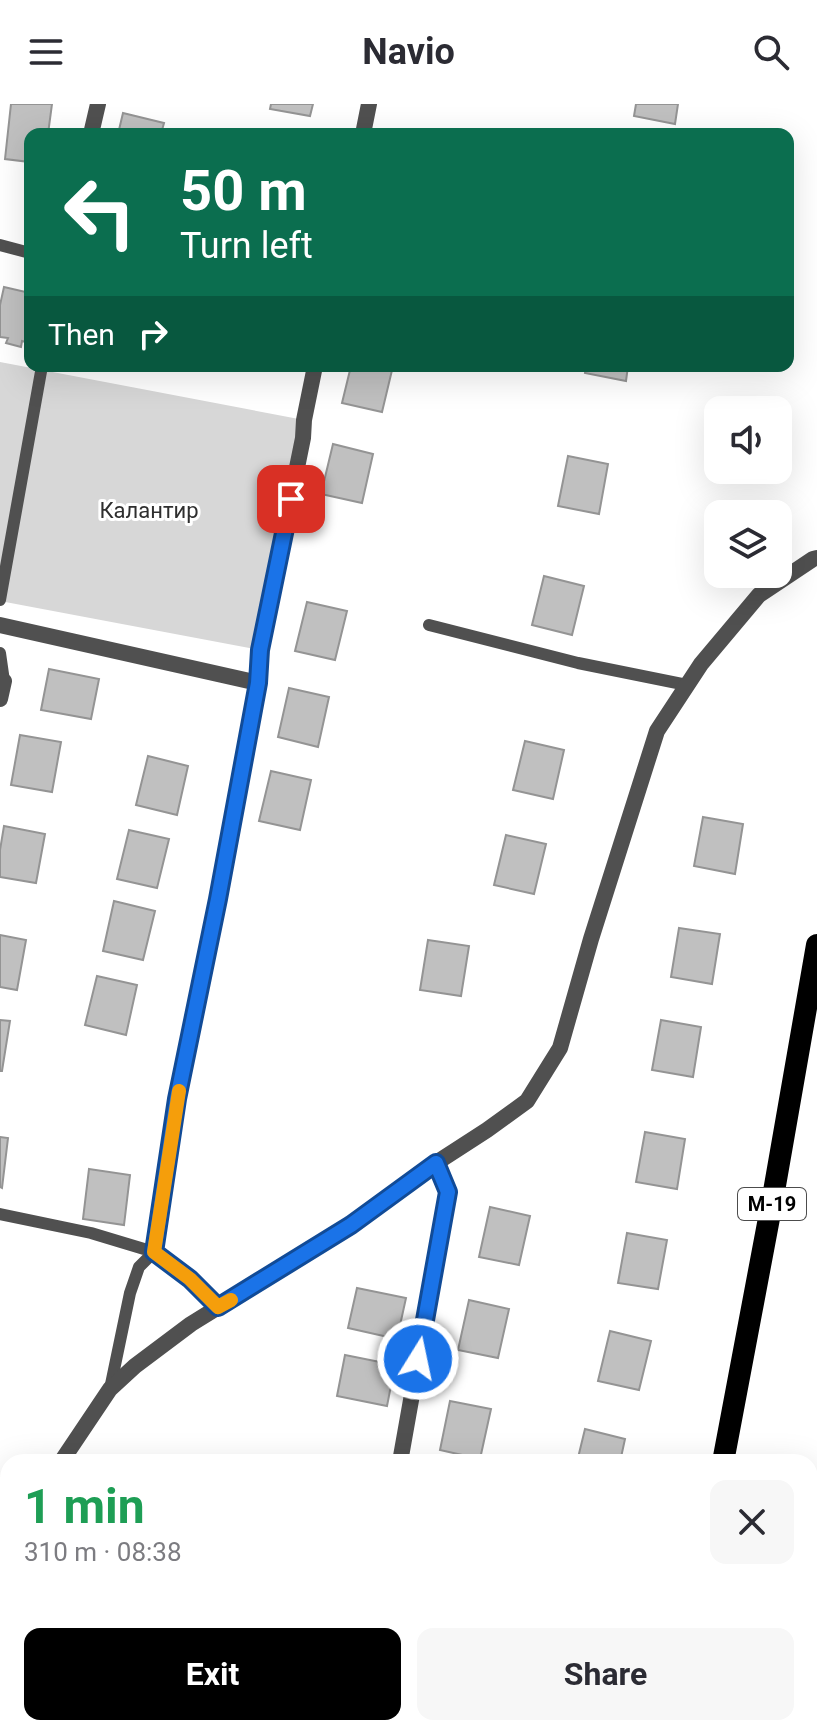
<!DOCTYPE html>
<meta charset="utf-8">
<style>
body{margin:0;font-family:Roboto,sans-serif;background:#f7f7f7;color:#2b2b33;height:100vh;display:flex;flex-direction:column;font-size:30px;white-space:nowrap}
*{box-sizing:border-box;margin:0}
p{font-size:26px;color:#7c7c81}
.icon{flex:none;width:44px;height:44px;fill:none;stroke:currentColor;stroke-width:2;stroke-linecap:round;stroke-linejoin:round}
.map{position:relative;flex:1;overflow:hidden}
.sheet{position:absolute;left:0px;top:1350px;width:818px;height:282px;display:flex;flex-direction:column;background:#fff;border-radius:24px 24px 0 0;box-shadow:0 8px 32px #0002}
.sheet>*{flex:none}
.top-card{position:absolute;left:24px;top:24px;width:770px;height:244px;border-radius:16px;box-shadow:0 8px 32px #0002;background:#0b6e4f;color:#fff;overflow:hidden}
.controls{position:absolute;left:704px;top:292px;display:grid;gap:16px}
.controls a{display:grid;place-items:center;width:88px;height:88px;border-radius:16px;background:#fff;box-shadow:0 8px 32px #0002;font-size:40px}
.pin{position:absolute;display:grid;place-items:center;width:68px;height:68px;color:#fff;margin:-34px;border-radius:16px;box-shadow:0 4px 12px #0006}
.me{position:absolute;width:88px;margin:-44px;rotate:10deg;stroke-linejoin:round;filter:drop-shadow(0 0 6px #0008)}
.turn{display:flex;align-items:center;gap:28px;height:168px;padding:0 24px;font-size:36px}
.turn .icon{width:104px;height:104px;stroke-width:2.5}
.turn b{display:block;font-size:56px;line-height:68px}
.then{display:flex;align-items:center;height:76px;padding:0 24px;background:#0003;gap:16px;font-size:30px}
.round{display:grid;place-items:center;flex:none;width:84px;height:84px;border-radius:16px;background:#f7f7f7}
.overview{display:flex;align-items:center;justify-content:space-between;height:136px;padding:0 24px}
h1{font-size:48px;font-weight:700;line-height:60px;color:#1e9e55}
.cta{display:flex;gap:16px;margin-top:auto;padding:16px 24px}
.cta a{flex:1;height:92px;border-radius:16px;background:#000;color:#fff;font-size:32px;font-weight:700;line-height:92px;text-align:center}
.cta a+a{background:#f7f7f7;color:#2b2b33}
header{display:flex;justify-content:space-between;align-items:center;height:104px;padding:0 24px;background:#fff;font-size:36px;font-weight:700}
.map>svg:first-child{display:block}
.green{fill:#d7d7d7}
.building{fill:#c0c0c0;stroke:#949494;stroke-width:2}
.lines{fill:none;stroke-linecap:round;stroke-linejoin:round}
.service{stroke:#505050;stroke-width:12}
.minor{stroke:#505050;stroke-width:16}
.trunk{stroke:#000;stroke-width:22}
.route-casing{stroke:#114b97;stroke-width:20}
.route{stroke:#1a73e8;stroke-width:14}
.slow{stroke:#f59e0b;stroke-width:14}
.labels{text-anchor:middle;stroke-width:6;stroke-linejoin:round;paint-order:stroke}
.shield{fill:#fff;stroke:#4c4c4c;stroke-width:2}
.shield-label{font-size:20px;font-weight:bold;fill:#000}
.park-label{font-size:22px;fill:#2e2e2e;stroke:#fff}
</style>
<header><svg class="icon" aria-label="menu" viewBox="0 0 24 24"><path d="M4 6h16M4 12h16M4 18h16"/></svg>Navio<svg class="icon" aria-label="search" viewBox="0 0 24 24"><circle cx="10" cy="10" r="6"/><path d="M15 15l6 6"/></svg></header>
<div class="map">
<svg width="817" height="1631" viewBox="0 0 817 1631">
<rect width="100%" height="100%" fill="#fff"/>
<path class="green" d="M0,258L304,316L260,546L0,497Z"/>
<path class="building" d="M11,0H52L48,30H30V58L5,55Z
M271,0H313L310,12L270,5Z
M636,0H678L675,20L634,12Z
M123,9L164,19L161,30H118Z
M4,183L30,189V239L22,237L21,243L6,239L8,234L0,233V201Z
M351,262H393L382,308L342,299Z
M586,262H628L626,277L585,269Z
M333,340L373,350L362,399L321,390Z
M568,352L608,360L599,410L558,402Z
M544,472L584,482L572,531L532,521Z
M307,498L347,507L335,556L295,547Z
M49,565L99,575L91,615L41,606Z
M289,584L329,593L318,643L278,633Z
M20,631L61,638L52,688L11,681Z
M525,637L564,646L553,695L513,686Z
M148,652L188,662L177,711L136,701Z
M271,667L311,676L300,726L259,717Z
M703,713L743,720L735,770L694,762Z
M4,722L45,730L36,779L0,773V746Z
M129,726L169,735L157,784L117,775Z
M506,731L546,740L534,790L494,781Z
M114,797L155,807L143,856L103,847Z
M679,824L720,830L712,880L671,873Z
M0,831L26,836L17,886L0,883Z
M428,836L469,842L461,892L420,886Z
M97,872L137,881L126,931L85,921Z
M0,916L10,917L2,967H0Z
M661,916L701,923L693,973L652,966Z
M645,1028L685,1035L677,1085L636,1078Z
M0,1033L8,1034L2,1084L0,1083Z
M89,1065L130,1071L124,1121L83,1115Z
M490,1103L530,1112L519,1161L479,1153Z
M627,1129L667,1136L658,1185L618,1179Z
M357,1184L406,1194L397,1235L348,1224Z
M469,1196L509,1205L498,1254L458,1246Z
M610,1227L651,1237L639,1286L598,1277Z
M345,1251L395,1261L387,1302L337,1292Z
M450,1297L491,1305L480,1355L440,1346Z
M585,1325L625,1335L620,1358H577Z
M274,1624H316L315,1631H288L273,1628Z
M388,1624H429L428,1631H387Z"/>
<g class="lines">
<path class="service" d="M0,141L30,149
M0,496L42,262
M429,521L578,559L687,581
M0,549L4,577
M0,1110L91,1129L154,1148L139,1163L130,1189L110,1285"/>
<path class="minor" d="M91,30L98,0
M363,30L369,0
M0,521L258,579
M0,595L4,577
M218,1203L190,1175L154,1148L177,995L218,795L258,579L260,546L303,334L304,316L315,262
M61,1358L110,1285L135,1262L191,1220L351,1121L436,1059L487,1026L527,997L560,944L591,835L657,627L701,560L759,491L813,455L817,454
M400,1358L448,1088L436,1059
M0,1445L8,1435
M353,1631L354,1624"/>
<path class="trunk" d="M723,1358L773,1093L817,841
M672,1631L673,1624"/>
</g>
<g class="lines">
<defs>
<path id="route" d="M291,395L260,546L258,579L218,795L177,995L154,1148L190,1175L218,1203L351,1121L436,1059L448,1088L418,1255"/>
</defs>
<use href="#route" class="route-casing"/>
<use href="#route" class="route"/>
<path class="slow" d="M179,987L154,1148L190,1175L218,1203L231,1196"/>
</g>
<g class="labels">
<rect class="shield" x="738" y="1084" width="68" height="32" rx="6"/>
<g class="shield-label">
<text x="772" y="1107">М-19</text>
</g>
<g class="park-label">
<text x="149" y="414">Калантир</text>
</g>
</g>
</svg>
<div class="controls">
<a><svg class="icon" aria-label="sound" viewBox="0 0 24 24"><path d="M4 9h4l5-4v14l-5-4H4zM17 9q2 3 0 6"/></svg></a>
<a><svg class="icon" aria-label="layers" viewBox="0 0 24 24"><path d="M12 4l9 5-9 5-9-5zM3 14l9 5 9-5"/></svg></a>
</div>
<div class="pin" style="left:291px;top:395px;background:#d93025"><svg class="icon" aria-label="arrive" viewBox="0 0 24 24"><path d="M6 21V4h12l-3 4 3 4H6"/></svg></div>
<svg class="me" style="left:418px;top:1255px" viewBox="-20 -20 40 40"><circle r="17" fill="#1a73e8" stroke="#fff" stroke-width="3"/><path d="M0-11L8 9 0 5-8 9z" fill="#fff"/></svg>
<div class="top-card">
<div class="turn"><svg class="icon" aria-label="left" viewBox="0 0 24 24"><path d="M17 20v-9H6M10 6l-5 5 5 5"/></svg><div><b>50 m</b>Turn left</div></div>
<div class="then">Then<svg class="icon" aria-label="right" viewBox="0 0 24 24"><path d="M7 20v-9h11M14 6l5 5-5 5"/></svg></div>
</div>
<section class="sheet">
<div class="overview"><div><h1>1 min</h1><p>310 m · 08:38</p></div><a class="round"><svg class="icon" aria-label="close" viewBox="0 0 24 24"><path d="M6 6l12 12M18 6L6 18"/></svg></a></div>
<div class="cta"><a>Exit</a><a>Share</a></div>
</section>
</div>
